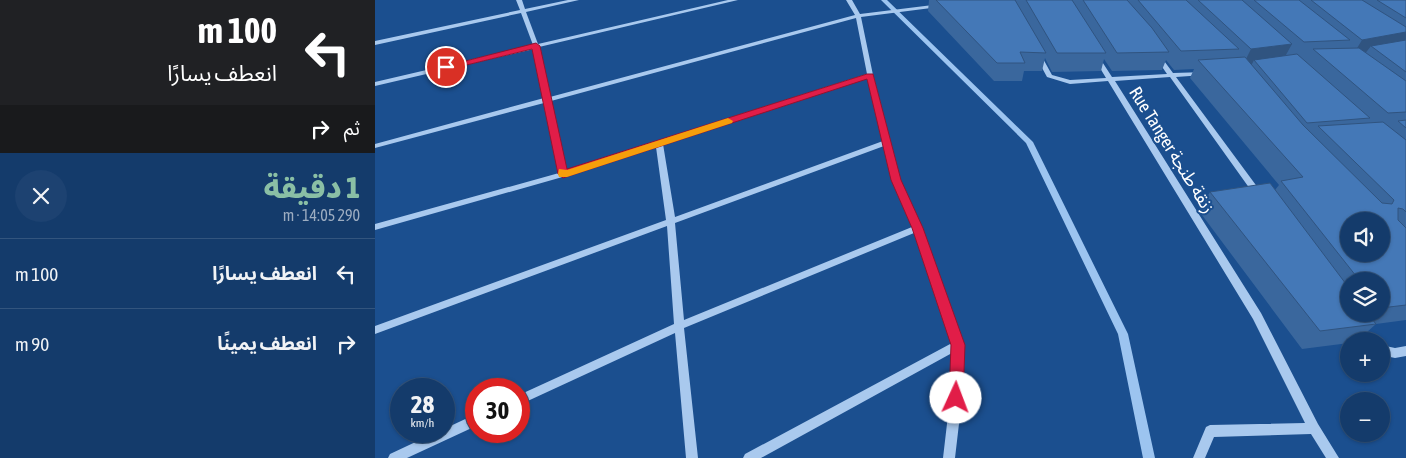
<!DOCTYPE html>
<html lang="ar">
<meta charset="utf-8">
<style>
body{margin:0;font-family:"Asap Condensed","Noto Sans Arabic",sans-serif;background:#1d4271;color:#f1f3f6;direction:rtl;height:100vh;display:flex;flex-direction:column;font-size:19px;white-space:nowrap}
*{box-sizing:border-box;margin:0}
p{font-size:16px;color:#9dadc1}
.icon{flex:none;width:28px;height:28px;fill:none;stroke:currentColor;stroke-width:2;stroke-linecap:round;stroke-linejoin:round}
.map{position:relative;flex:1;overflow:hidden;direction:ltr}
.sheet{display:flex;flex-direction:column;background:#143b6b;width:375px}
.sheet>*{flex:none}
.guide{background:#202124;color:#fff;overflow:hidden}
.controls{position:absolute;left:965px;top:212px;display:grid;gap:10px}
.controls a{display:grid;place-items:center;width:50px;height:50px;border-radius:50%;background:#143b6b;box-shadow:0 1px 4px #0004,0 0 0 1px #33557e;font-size:25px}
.speed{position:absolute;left:15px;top:378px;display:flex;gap:10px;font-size:25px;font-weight:700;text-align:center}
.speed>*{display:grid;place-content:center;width:65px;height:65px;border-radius:50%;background:#143b6b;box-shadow:0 1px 4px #0004,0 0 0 1px #33557e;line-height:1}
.speed small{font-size:12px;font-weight:400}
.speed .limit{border:8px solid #d22;background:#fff;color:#111}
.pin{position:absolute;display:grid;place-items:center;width:42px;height:42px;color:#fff;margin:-21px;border:2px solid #fff;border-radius:50%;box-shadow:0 1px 5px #0007}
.me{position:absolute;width:55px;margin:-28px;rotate:2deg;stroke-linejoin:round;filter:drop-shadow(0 0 4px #0008)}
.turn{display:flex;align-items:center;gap:18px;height:105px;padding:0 15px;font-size:22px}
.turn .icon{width:65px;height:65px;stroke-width:2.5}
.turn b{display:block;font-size:35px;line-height:42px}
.then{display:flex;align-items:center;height:48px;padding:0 15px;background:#0003;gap:10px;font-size:19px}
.round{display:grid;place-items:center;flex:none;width:52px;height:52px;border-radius:26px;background:#1d4271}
.headline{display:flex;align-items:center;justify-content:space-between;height:85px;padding:0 15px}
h1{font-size:30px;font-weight:800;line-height:38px;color:#8abfa5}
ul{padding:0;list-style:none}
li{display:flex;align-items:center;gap:15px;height:70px;padding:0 15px;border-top:1px solid #33557e}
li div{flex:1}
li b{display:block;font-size:19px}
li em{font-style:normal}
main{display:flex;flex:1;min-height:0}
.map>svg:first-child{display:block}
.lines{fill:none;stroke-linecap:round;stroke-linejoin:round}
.stream{fill:#9cc4f0;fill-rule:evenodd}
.minor{fill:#a9c9ee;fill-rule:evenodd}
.wall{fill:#3a679d;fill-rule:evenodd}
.shaded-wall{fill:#305480}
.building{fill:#4478b7;stroke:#305480;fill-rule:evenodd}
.route{fill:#e11d48;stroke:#92132f}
.slow{fill:#f59e0b}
.labels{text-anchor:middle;stroke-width:4;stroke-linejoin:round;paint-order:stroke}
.street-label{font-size:18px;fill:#fff;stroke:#1b4f8f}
</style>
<main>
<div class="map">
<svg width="1031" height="458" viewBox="0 0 1031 458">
<rect width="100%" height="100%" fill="#1b4f8f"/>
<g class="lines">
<path class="stream" d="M506,0H512L658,142L753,334L780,458H768L743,334L651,143Z"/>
<path class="minor" d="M141,0H147L150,9L193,0H204L151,12L163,44L353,0H363L164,47L175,97L480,15L471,0H477L485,14L566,4L567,5L564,7L486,17L498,75L525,180L546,228L588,345L587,398L580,458H568L575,398L577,353L386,458H368L370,454L577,343L539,233L309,328L323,458H311L300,333L144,405V395L299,324L292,226L0,334V326L291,220L281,147L191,176L0,230V224L184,173L169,103L0,148V144L169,98L159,49L0,86V82L158,45L146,13L0,45V41L145,10ZM481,18L492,74L191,170L176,101ZM492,78L508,141L300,217L288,144ZM509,146L517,180L537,227L309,320L300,223Z
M663,53L666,55L677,75L695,80L731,78L719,58L722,56L724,57L737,77L792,74L779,55L782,53L784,54L798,73L831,72L832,73L829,75L801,77L886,192L887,194L886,196H880L795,77L740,81L886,313L943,424L964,458H951L936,434L839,437L830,458H818L831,427L835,425L930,423L878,319L733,81L695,84L672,77L660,55Z
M980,325L984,326L994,341H983L975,329L976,326Z
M1006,345L1020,348L1031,346V356L1020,358L1006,355Z
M101,414V426L32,458H13L15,454L64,431H69V429Z"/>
</g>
<path class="wall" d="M554,0H640L641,1V0H1031V320L1001,324L982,341H974V343L927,349L824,211L835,192L900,190L904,185L815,78L819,69L799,70L791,60L787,70L737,71L729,59L726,71L677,72L670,58L667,71H649L647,81H619L553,11ZM974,281H1006V314H974Z"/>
<path class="shaded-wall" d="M1031,32V39L1024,49L996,46L989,55L976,58L987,40Z
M917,44L907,62L879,60L876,66L867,67L876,49Z"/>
<path class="building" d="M561,0H640L671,53L645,52L650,63H622Z
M651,0H697L731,53H682Z
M708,0H752L777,28L794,52L742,53Z
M763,0H811L864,49L806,51Z
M823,0H867L917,44L876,49Z
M879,0H924L975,40L929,42Z
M936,0H987L1031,27V32L987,40Z
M1002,0H1031V18Z
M1031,40V72L996,46Z
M984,48L1031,81V112L1013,113L938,49Z
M922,54L995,118L932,123L879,60Z
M870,57L928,125L1007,203L1017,204L1019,200L943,126L1008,122L1031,140V212L1028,209L1023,208V220L1031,228V305L1006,308V281H985L906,181L928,177L823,60ZM974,221H1006V254H974Z
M1031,120V128L1023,121Z
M895,183L974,288V314H993L1001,324L945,331L835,192Z"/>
<path class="route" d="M161,43L165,46L192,169L492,74H498L526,180L548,228L590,345L588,398L586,403L581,405L576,403L574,398L576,345L537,228L516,180L492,79L188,178L183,174L157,49L71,70L67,67Z"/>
<path class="slow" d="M353,118L358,121L357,123L192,177H184L183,174L184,169L192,170Z"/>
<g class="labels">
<g class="street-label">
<text transform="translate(797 150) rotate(58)" y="6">Rue Tanger زنقة طنجة</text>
</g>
</g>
</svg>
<div class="controls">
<a><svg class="icon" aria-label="sound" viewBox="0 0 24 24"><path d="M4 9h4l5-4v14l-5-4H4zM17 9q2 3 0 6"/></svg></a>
<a><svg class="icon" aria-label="layers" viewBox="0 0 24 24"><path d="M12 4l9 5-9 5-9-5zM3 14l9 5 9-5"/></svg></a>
<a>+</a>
<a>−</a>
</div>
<div class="speed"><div>28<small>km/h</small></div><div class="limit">30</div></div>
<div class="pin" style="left:71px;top:67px;background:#d93025"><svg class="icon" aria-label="arrive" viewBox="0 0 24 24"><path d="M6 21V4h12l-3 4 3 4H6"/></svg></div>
<svg class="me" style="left:581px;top:398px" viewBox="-20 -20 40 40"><circle r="19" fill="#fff"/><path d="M0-13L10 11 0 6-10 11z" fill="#e11d48"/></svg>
</div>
<section class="sheet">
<div class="guide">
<div class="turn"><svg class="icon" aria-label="left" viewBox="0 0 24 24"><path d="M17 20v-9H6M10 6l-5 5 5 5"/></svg><div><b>100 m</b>انعطف يسارًا</div></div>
<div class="then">ثم<svg class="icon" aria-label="right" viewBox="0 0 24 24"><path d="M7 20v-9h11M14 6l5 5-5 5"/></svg></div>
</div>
<div class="headline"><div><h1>1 دقيقة</h1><p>290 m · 14:05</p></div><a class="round"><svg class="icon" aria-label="close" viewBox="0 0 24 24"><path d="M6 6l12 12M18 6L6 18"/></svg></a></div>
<ul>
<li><svg class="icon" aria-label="left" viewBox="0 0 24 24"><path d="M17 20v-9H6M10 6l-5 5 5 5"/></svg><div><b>انعطف يسارًا</b></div><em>100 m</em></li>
<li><svg class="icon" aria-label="right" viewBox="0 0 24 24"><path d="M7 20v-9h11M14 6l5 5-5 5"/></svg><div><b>انعطف يمينًا</b></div><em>90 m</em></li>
</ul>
</section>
</main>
